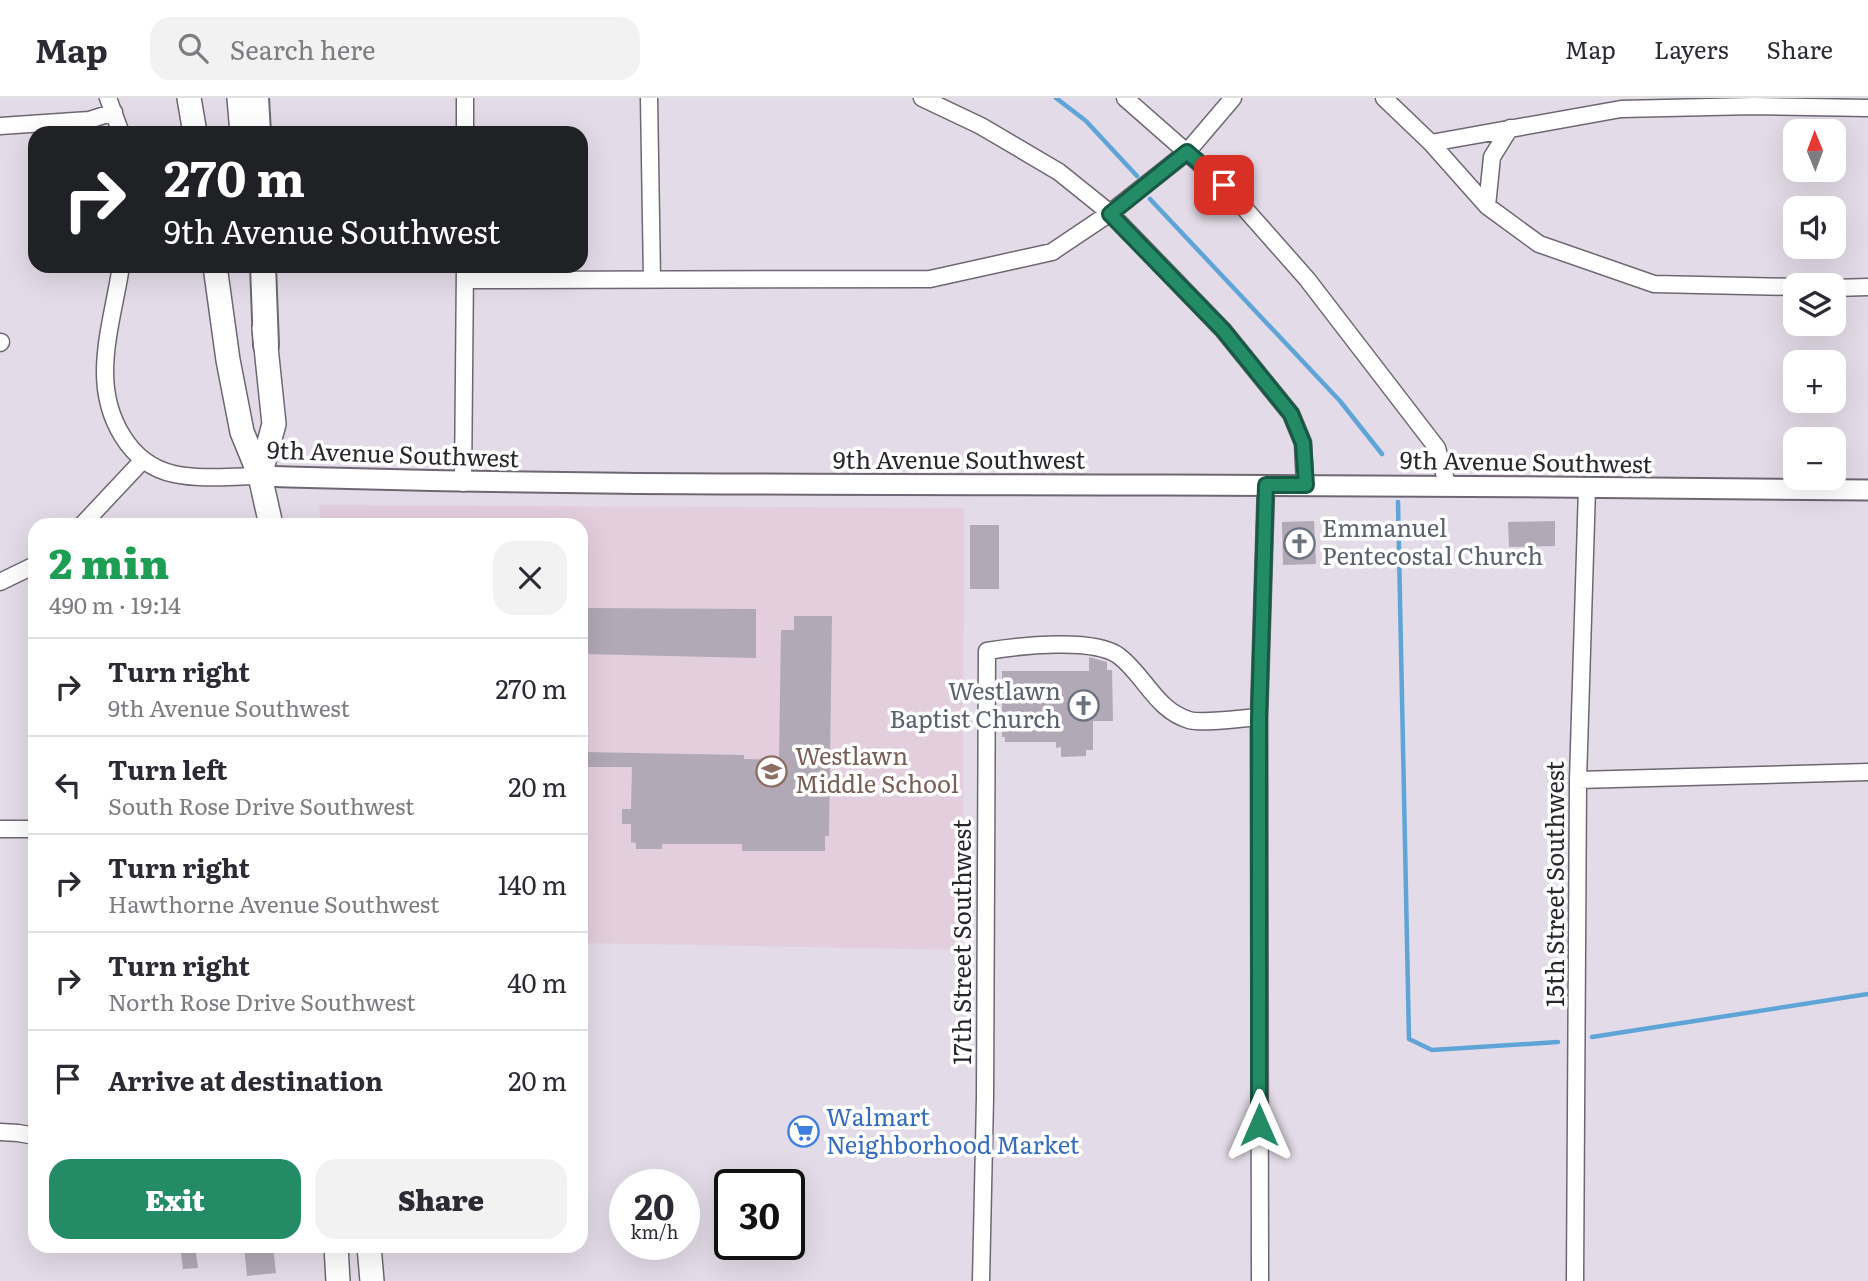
<!DOCTYPE html>
<meta charset="utf-8">
<style>
body{margin:0;font-family:Literata,serif;background:#f2f2f3;color:#2b2b33;height:100vh;display:flex;flex-direction:column;font-size:26px;white-space:nowrap}
*{box-sizing:border-box;margin:0}
p{font-size:23px;color:#7c7c81}
.icon{flex:none;width:38px;height:38px;fill:none;stroke:currentColor;stroke-width:2;stroke-linecap:round;stroke-linejoin:round}
.map{position:relative;flex:1;overflow:hidden}
.sheet{position:absolute;left:28px;top:420px;width:560px;height:735px;display:flex;flex-direction:column;background:#fff;border-radius:21px;box-shadow:0 7px 28px #0002}
.sheet>*{flex:none}
.banner{position:absolute;left:28px;top:28px;width:560px;height:147px;border-radius:21px;box-shadow:0 7px 28px #0002;background:#202124;color:#fff;overflow:hidden}
.needle{width:46px;rotate:359deg}
.fabs{position:absolute;left:1783px;top:21px;display:grid;gap:14px}
.fabs a{display:grid;place-items:center;width:63px;height:63px;border-radius:14px;background:#fff;box-shadow:0 7px 28px #0002;font-size:35px}
.speed{position:absolute;left:609px;top:1071px;display:flex;gap:14px;font-size:35px;font-weight:700;text-align:center}
.speed>*{display:grid;place-content:center;width:91px;height:91px;border-radius:50%;background:#fff;box-shadow:0 7px 28px #0002;line-height:1}
.speed small{font-size:18px;font-weight:400}
.speed .limit{border:4px solid #111;border-radius:10px;background:#fff;color:#111}
.pin{position:absolute;display:grid;place-items:center;width:60px;height:60px;color:#fff;margin:-30px;border-radius:14px;box-shadow:0 4px 10px #0006}
.me{position:absolute;width:77px;margin:-38px;rotate:0deg;stroke-linejoin:round;filter:drop-shadow(0 0 5px #0008)}
.turn{display:flex;align-items:center;gap:24px;height:147px;padding:0 21px;font-size:32px}
.turn .icon{width:91px;height:91px;stroke-width:2.5}
.turn b{display:block;font-size:49px;line-height:60px}
.round{display:grid;place-items:center;flex:none;width:74px;height:74px;border-radius:21px;background:#f2f2f3}
.summary{display:flex;align-items:center;justify-content:space-between;height:119px;padding:0 21px}
h1{font-size:42px;font-weight:800;line-height:52px;color:#1e9e55}
.primary-button{display:flex;gap:14px;margin-top:auto;padding:14px 21px}
.primary-button a{flex:1;height:80px;border-radius:21px;background:#248b67;color:#fff;font-size:28px;font-weight:800;line-height:80px;text-align:center}
.primary-button a+a{background:#f2f2f3;color:#2b2b33}
ul{padding:0;list-style:none}
li{display:flex;align-items:center;gap:21px;height:98px;padding:0 21px;border-top:2px solid #e1e1e2}
li div{flex:1}
li b{display:block;font-size:26px}
li em{font-style:normal}
header{display:flex;align-items:center;gap:42px;box-sizing:border-box;height:98px;padding:0 35px;background:#fff;border-bottom:2px solid #e1e1e2}
header strong{font-size:33px}
nav{display:flex;gap:38px;margin-inline-start:auto;font-size:24px}
.search{width:490px;height:63px;background:#f2f2f3;display:flex;align-items:center;gap:18px;box-sizing:border-box;padding:0 24px;border-radius:21px;color:#7c7c81;font-size:26px}
.map>svg:first-child{display:block}
.education{fill:#e3cedd}
.lines{fill:none;stroke-linecap:round;stroke-linejoin:round}
.stream{stroke:#5fa4d7;stroke-width:4.5}
.building{fill:#b1a9b5}
.minor-casing{stroke:#6e6773;stroke-width:19}
.tertiary-casing{stroke:#6e6773;stroke-width:23}
.secondary-casing{stroke:#6e6773;stroke-width:26}
.primary-casing{stroke:#6e6773;stroke-width:28}
.minor{stroke:#fff;stroke-width:16}
.tertiary{stroke:#fff;stroke-width:19}
.secondary{stroke:#fff;stroke-width:23}
.primary{stroke:#fff;stroke-width:24}
.route-casing{stroke:#175a43;stroke-width:18}
.route{stroke:#248b67;stroke-width:12}
.labels{text-anchor:middle;stroke-width:7;stroke-linejoin:round;paint-order:stroke}
.street-label{font-size:24px;fill:#2a272c;stroke:#fff}
.worship-label{font-size:24px;fill:#5b616d;stroke:#fff;text-anchor:start}
.education-label{font-size:24px;fill:#785e54;stroke:#fff;text-anchor:start}
.shop-label{font-size:24px;fill:#366cbe;stroke:#fff;text-anchor:start}
</style>
<header>
<strong>Map</strong>
<div class="search"><svg class="icon" aria-label="search" viewBox="0 0 24 24"><circle cx="10" cy="10" r="6"/><path d="M15 15l6 6"/></svg>Search here</div>
<nav><a>Map</a><a>Layers</a><a>Share</a></nav>
</header>
<div class="map">
<svg width="1868" height="1183" viewBox="0 0 1868 1183">
<rect width="100%" height="100%" fill="#e3dce8"/>
<path class="education" d="M319,407L964,410L963,852L581,845V427H321Z"/>
<g class="lines">
<path class="stream" d="M1056,0L1086,23L1137,78
M1150,101L1340,303L1382,356
M1398,404L1409,941L1432,952L1558,944
M1592,939L1868,896"/>
</g>
<path class="building" d="M1314,423L1316,466L1283,467L1282,424Z
M1555,423V448L1509,449L1508,424Z
M970,427H999V491H970Z
M581,510L756,511V560L581,556Z
M794,518H832L829,738H825V753H742V746H662V751H636V745L631,744V726H622V711H631L632,669H581V654L744,657V661L779,662L781,532H794Z
M1089,559L1107,564V572H1112L1113,623H1093V652H1086V658L1061,659V649L1056,650V644H1005V639H1002V573H1089Z
M180,1148H195L198,1170L183,1171Z
M244,1148H273L276,1175L247,1178Z"/>
<g class="lines">
<defs>
<path id="minor" d="M108,0L121,35
M649,0L652,181
M922,0L981,28L1059,74L1110,115L1223,232L1291,316L1303,345L1305,387
M1125,0L1224,87L1307,181L1437,350L1448,389
M1384,0L1431,45L1487,108L1539,146L1654,186L1796,189
M0,28L89,22L114,14
M465,35V0
M1431,45L1621,11L1754,8L1868,10
M1487,108L1492,59L1510,30
M121,168C116,202 105,239 105,274C105,318 128,366 174,376C201,382 232,378 260,378
M465,182L930,181L1052,154L1110,115L1187,54L1233,0
M1834,190L1868,189
M0,245L1,244
M463,385L465,168
M82,427L143,362
M0,484L35,467
M1578,682L1868,674
M0,731H35
M0,1034L18,1035L35,1038
M981,1183L985,1000L987,553C1018,548 1094,539 1119,558C1145,578 1156,612 1189,622C1203,626 1243,620 1259,619
M1260,1183L1259,619L1266,387
M1575,1183L1578,682L1587,390"/>
<path id="tertiary" d="M260,378C561,388 863,386 1165,387C1399,387 1634,390 1868,392"/>
<path id="secondary" d="M189,0L195,35
M239,0L242,35
M215,168L228,262L242,334L260,378L271,427
M260,378L274,326L264,230
M336,1148L338,1183
M369,1148L372,1183"/>
<path id="primary" d="M256,0L258,35
M263,168L266,247"/>
</defs>
<use href="#minor" class="minor-casing"/>
<use href="#tertiary" class="tertiary-casing"/>
<use href="#secondary" class="secondary-casing"/>
<use href="#primary" class="primary-casing"/>
<use href="#minor" class="minor"/>
<use href="#tertiary" class="tertiary"/>
<use href="#secondary" class="secondary"/>
<use href="#primary" class="primary"/>
</g>
<g class="lines">
<defs>
<path id="route" d="M1224,87L1187,54L1110,116L1223,232L1291,316L1303,345L1306,387H1266L1259,619V1027"/>
</defs>
<use href="#route" class="route-casing"/>
<use href="#route" class="route"/>
</g>
<defs>
<symbol id="church-ring" viewBox="-11 -11 22 22"><circle r="9.5" fill="#fff" stroke="#6b7280" stroke-width="1.5"/><path d="M-1.2-6h2.4v3.5h3.3v2.4h-3.3V6h-2.4V-.1h-3.3v-2.4h3.3Z" fill="#6b7280"/></symbol>
<symbol id="school-ring" viewBox="-11 -11 22 22"><circle r="9.5" fill="#fff" stroke="#8d6e63" stroke-width="1.5"/><path d="M0-5L7-2L0 1L-7-2ZM-4 1L0 2.5L4 1V4Q0 6-4 4Z" fill="#8d6e63"/></symbol>
<symbol id="supermarket-ring" viewBox="-11 -11 22 22"><circle r="9.5" fill="#fff" stroke="#3f7fe0" stroke-width="1.5"/><path d="M-6-5.5h2.5l.6 2H6L4.5 2H-2.5L-4.4-4H-6ZM-1.5 3.2a1.3 1.3 0 1 0 .1 0ZM3 3.2a1.3 1.3 0 1 0 .1 0Z" fill="#3f7fe0"/></symbol>
</defs>
<g fill-rule="evenodd">
<use href="#church-ring" x="1282" y="428" width="35" height="35"/>
<use href="#church-ring" x="1066" y="590" width="35" height="35"/>
<use href="#school-ring" x="754" y="656" width="35" height="35"/>
<use href="#supermarket-ring" x="786" y="1016" width="35" height="35"/>
</g>
<g class="labels">
<g class="street-label">
<text transform="translate(393 357) rotate(2)" y="8">9th Avenue Southwest</text>
<text x="959" y="371">9th Avenue Southwest</text>
<text transform="translate(1526 365) rotate(1)" y="8">9th Avenue Southwest</text>
<text transform="translate(1556 786) rotate(-90)" y="8">15th Street Southwest</text>
<text transform="translate(963 844) rotate(-90)" y="8">17th Street Southwest</text>
</g>
<g class="worship-label">
<text x="1322" y="439">Emmanuel<tspan x="1322" dy="28">Pentecostal Church</tspan></text>
<text x="1061" y="602" text-anchor="end">Westlawn<tspan x="1061" dy="28">Baptist Church</tspan></text>
</g>
<g class="education-label">
<text x="795" y="667">Westlawn<tspan x="795" dy="28">Middle School</tspan></text>
</g>
<g class="shop-label">
<text x="826" y="1028">Walmart<tspan x="826" dy="28">Neighborhood Market</tspan></text>
</g>
</g>
</svg>
<div class="fabs">
<a><svg class="needle" viewBox="-14 -14 28 28"><path d="M0-13l5 13h-10z" fill="#e53935"/><path d="M0 13l5-13h-10z" fill="#7c7c81"/></svg></a>
<a><svg class="icon" aria-label="sound" viewBox="0 0 24 24"><path d="M4 9h4l5-4v14l-5-4H4zM17 9q2 3 0 6"/></svg></a>
<a><svg class="icon" aria-label="layers" viewBox="0 0 24 24"><path d="M12 4l9 5-9 5-9-5zM3 14l9 5 9-5"/></svg></a>
<a>+</a>
<a>−</a>
</div>
<div class="speed"><div>20<small>km/h</small></div><div class="limit">30</div></div>
<div class="pin" style="left:1224px;top:87px;background:#d93025"><svg class="icon" aria-label="arrive" viewBox="0 0 24 24"><path d="M6 21V4h12l-3 4 3 4H6"/></svg></div>
<svg class="me" style="left:1259px;top:1027px" viewBox="-20 -20 40 40"><path d="M0-17L14 15 0 8-14 15z" fill="#248b67" stroke="#fff" stroke-width="4"/></svg>
<div class="banner">
<div class="turn"><svg class="icon" aria-label="right" viewBox="0 0 24 24"><path d="M7 20v-9h11M14 6l5 5-5 5"/></svg><div><b>270 m</b>9th Avenue Southwest</div></div>
</div>
<section class="sheet">
<div class="summary"><div><h1>2 min</h1><p>490 m · 19:14</p></div><a class="round"><svg class="icon" aria-label="close" viewBox="0 0 24 24"><path d="M6 6l12 12M18 6L6 18"/></svg></a></div>
<ul>
<li><svg class="icon" aria-label="right" viewBox="0 0 24 24"><path d="M7 20v-9h11M14 6l5 5-5 5"/></svg><div><b>Turn right</b><p>9th Avenue Southwest</p></div><em>270 m</em></li>
<li><svg class="icon" aria-label="left" viewBox="0 0 24 24"><path d="M17 20v-9H6M10 6l-5 5 5 5"/></svg><div><b>Turn left</b><p>South Rose Drive Southwest</p></div><em>20 m</em></li>
<li><svg class="icon" aria-label="right" viewBox="0 0 24 24"><path d="M7 20v-9h11M14 6l5 5-5 5"/></svg><div><b>Turn right</b><p>Hawthorne Avenue Southwest</p></div><em>140 m</em></li>
<li><svg class="icon" aria-label="right" viewBox="0 0 24 24"><path d="M7 20v-9h11M14 6l5 5-5 5"/></svg><div><b>Turn right</b><p>North Rose Drive Southwest</p></div><em>40 m</em></li>
<li><svg class="icon" aria-label="arrive" viewBox="0 0 24 24"><path d="M6 21V4h12l-3 4 3 4H6"/></svg><div><b>Arrive at destination</b></div><em>20 m</em></li>
</ul>
<div class="primary-button"><a>Exit</a><a>Share</a></div>
</section>
</div>
